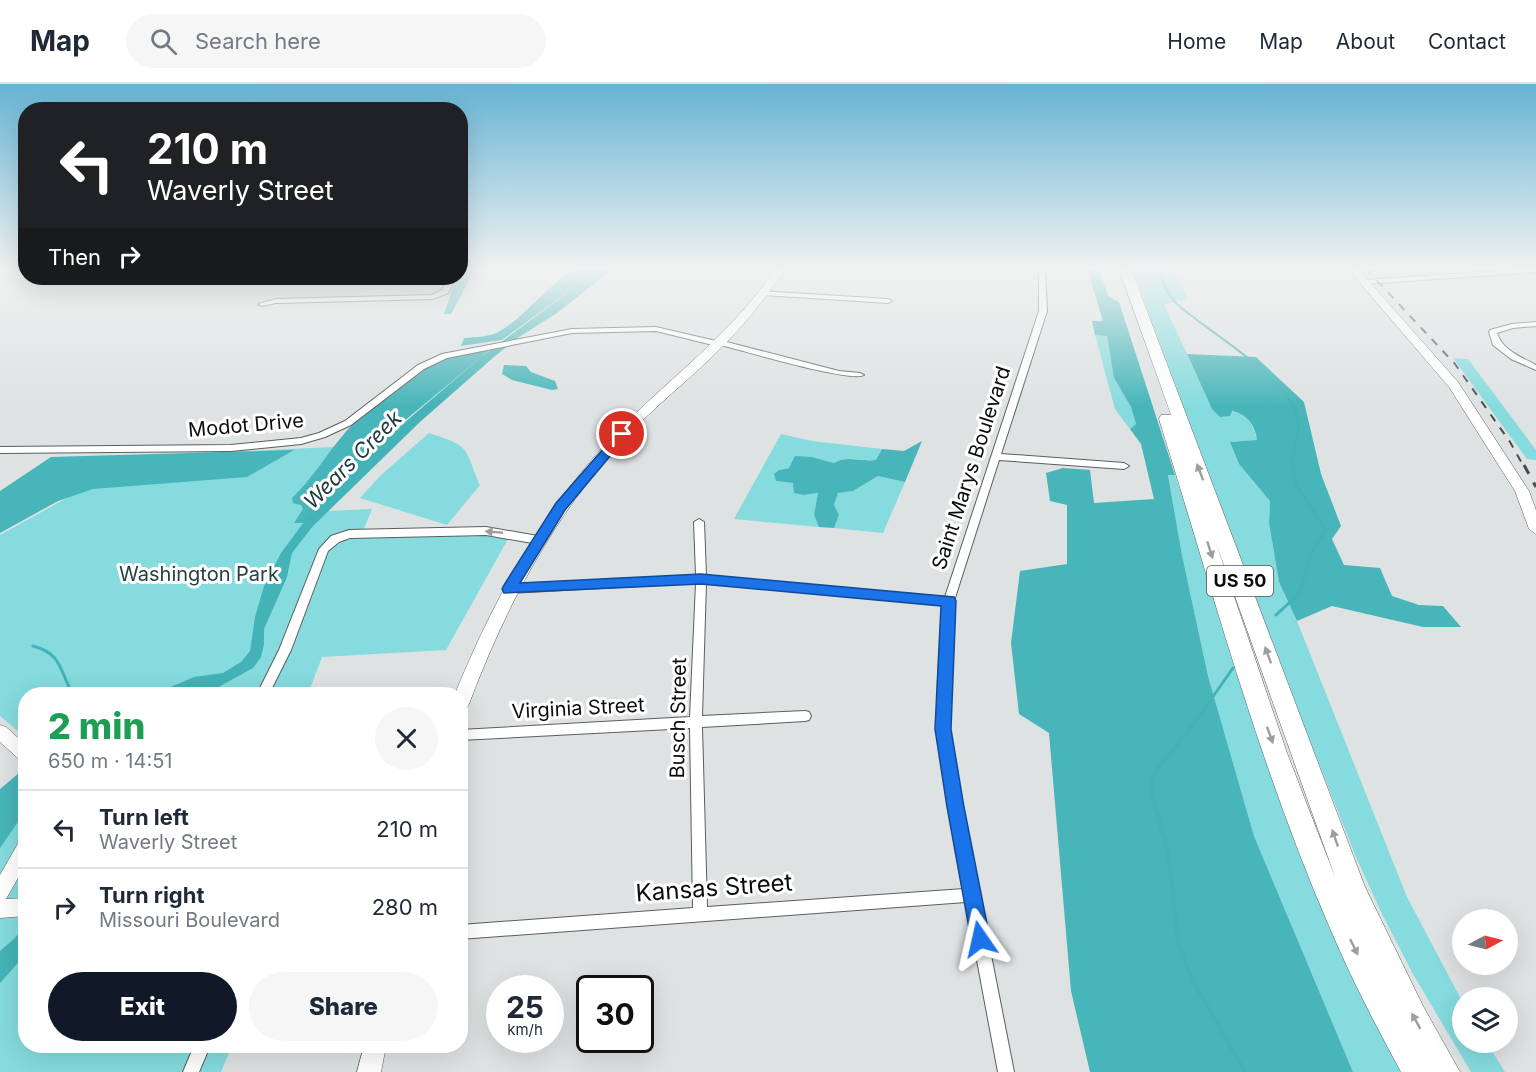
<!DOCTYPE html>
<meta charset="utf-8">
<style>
body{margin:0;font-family:Inter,sans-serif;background:#f6f6f7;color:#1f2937;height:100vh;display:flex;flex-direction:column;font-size:22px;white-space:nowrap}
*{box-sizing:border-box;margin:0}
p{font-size:20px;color:#747a83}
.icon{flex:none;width:33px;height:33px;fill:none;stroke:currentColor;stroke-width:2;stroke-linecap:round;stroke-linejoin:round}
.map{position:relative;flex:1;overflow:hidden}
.side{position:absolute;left:18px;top:603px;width:450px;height:366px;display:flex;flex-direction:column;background:#fff;border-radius:24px;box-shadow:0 6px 24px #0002}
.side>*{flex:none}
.hud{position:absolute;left:18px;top:18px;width:450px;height:183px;border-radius:24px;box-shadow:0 6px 24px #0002;background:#202124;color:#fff;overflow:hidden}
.needle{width:39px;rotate:83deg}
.tools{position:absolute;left:1452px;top:825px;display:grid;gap:12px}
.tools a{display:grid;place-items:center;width:66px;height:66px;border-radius:50%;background:#fff;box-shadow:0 6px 24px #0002;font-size:30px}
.speed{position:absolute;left:486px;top:891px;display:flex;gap:12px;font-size:30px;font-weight:700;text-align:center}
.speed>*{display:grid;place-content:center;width:78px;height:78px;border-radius:50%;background:#fff;box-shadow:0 6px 24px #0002;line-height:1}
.speed small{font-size:15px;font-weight:400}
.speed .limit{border:3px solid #111;border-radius:9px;background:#fff;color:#111}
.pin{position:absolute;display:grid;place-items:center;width:51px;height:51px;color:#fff;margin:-26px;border:3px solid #fff;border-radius:50%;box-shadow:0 2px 6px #0007}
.me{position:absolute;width:66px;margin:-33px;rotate:349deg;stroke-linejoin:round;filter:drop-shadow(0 0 4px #0008)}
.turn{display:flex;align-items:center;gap:21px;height:126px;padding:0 30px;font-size:27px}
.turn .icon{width:78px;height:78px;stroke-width:2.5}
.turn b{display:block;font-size:42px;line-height:51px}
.then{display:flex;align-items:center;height:57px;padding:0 30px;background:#0003;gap:12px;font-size:22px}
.round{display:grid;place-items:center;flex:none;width:63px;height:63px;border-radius:32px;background:#f6f6f7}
.overview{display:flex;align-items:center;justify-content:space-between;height:102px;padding:0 30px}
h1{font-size:36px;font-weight:800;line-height:45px;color:#1e9e55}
.primary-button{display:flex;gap:12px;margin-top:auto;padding:12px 30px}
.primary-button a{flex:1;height:69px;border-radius:36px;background:#111827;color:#fff;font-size:24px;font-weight:800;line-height:69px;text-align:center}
.primary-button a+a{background:#f6f6f7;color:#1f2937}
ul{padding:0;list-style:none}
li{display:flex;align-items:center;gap:18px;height:78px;padding:0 30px;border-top:2px solid #e0e1e3}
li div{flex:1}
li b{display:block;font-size:22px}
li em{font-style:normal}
header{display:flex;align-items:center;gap:36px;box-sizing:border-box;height:84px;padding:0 30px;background:#fff;border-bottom:2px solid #e0e1e3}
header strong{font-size:28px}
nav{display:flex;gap:33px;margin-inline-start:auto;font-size:21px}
.search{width:420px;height:54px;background:#f6f6f7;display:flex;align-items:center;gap:15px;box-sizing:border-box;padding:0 21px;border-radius:33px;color:#747a83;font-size:22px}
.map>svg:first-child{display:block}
.green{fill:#85dbde}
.forest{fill:#47b5b9}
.water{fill:#44b3b7}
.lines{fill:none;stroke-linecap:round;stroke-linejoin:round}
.stream-far2{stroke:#44b3b7;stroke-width:2}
.stream-far1{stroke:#44b3b7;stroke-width:3}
.stream{stroke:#44b3b7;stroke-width:4}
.minor-casing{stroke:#5b5e5e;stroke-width:2}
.tertiary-casing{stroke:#5b5e5e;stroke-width:1}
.secondary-casing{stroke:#5b5e5e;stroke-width:1}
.motorway-casing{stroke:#5b5e5e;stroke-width:1}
.minor{fill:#fff;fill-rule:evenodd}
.tertiary{fill:#fff;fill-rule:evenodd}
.secondary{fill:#fff;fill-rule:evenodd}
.motorway{fill:#fff;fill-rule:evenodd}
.rail-far1{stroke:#4b4d4d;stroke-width:2;stroke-dasharray:8 8;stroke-linecap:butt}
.rail{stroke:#4b4d4d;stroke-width:3;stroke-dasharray:10 10;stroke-linecap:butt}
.oneway{fill:#9d9e9e}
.route{fill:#1a73e8;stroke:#114b97;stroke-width:1.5}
.labels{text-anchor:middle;stroke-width:6;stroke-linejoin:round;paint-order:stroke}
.shield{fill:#fff;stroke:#545555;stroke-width:1.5}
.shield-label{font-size:18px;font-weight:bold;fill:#0b0c0c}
.street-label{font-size:20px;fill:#0b0c0c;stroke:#fff}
.park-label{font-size:20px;fill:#263f40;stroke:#fff}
.water-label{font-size:21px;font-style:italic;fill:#20393a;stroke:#fff}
.near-street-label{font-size:24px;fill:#0b0c0c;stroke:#fff}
</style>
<header>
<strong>Map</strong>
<div class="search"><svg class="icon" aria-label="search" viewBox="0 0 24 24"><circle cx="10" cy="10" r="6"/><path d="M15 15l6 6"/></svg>Search here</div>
<nav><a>Home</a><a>Map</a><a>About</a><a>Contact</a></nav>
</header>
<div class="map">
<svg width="1536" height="988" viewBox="0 0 1536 988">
<rect width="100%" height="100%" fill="#dee2e2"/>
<path class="green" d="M1132,185H1174L1188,215L1164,220L1212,325C1238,328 1251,328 1257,356L1230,358L1239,380L1270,417L1269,439L1279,498L1297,537L1407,813L1462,917V958L1487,959L1505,988H1471L1413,890L1382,830L1356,773L1291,609Z
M1095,251L1107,252L1114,294L1131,323L1136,340L1130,345L1115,325Z
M1453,274L1468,275L1536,366V376L1527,375Z
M429,349C472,363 463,362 480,401L447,441L360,414L380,392Z
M781,350L812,357L882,365L876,376C860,377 848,371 834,379L812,373L789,384L779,386L776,397L793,399L804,411L818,409L814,431L819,443L734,435Z
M354,362L308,428L372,425L360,454L497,451L508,455L446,566L322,573L308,610H26L25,653L0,632V451L74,410L105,374Z
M1168,390L1175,391L1213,505L1402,988H1353L1254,752L1208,592L1182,471Z
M878,392L905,398L883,449L834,444L839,431L834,421L838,409L853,407Z
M25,681L26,962H232L221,988H0V710Z"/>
<path class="forest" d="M461,185H475L451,230H444L456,194H460Z
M575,185H599L502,256L461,262L464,254C475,253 491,253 500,247C528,230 547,201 575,185Z
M1087,185H1099L1108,212L1119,218L1175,391H1168L1182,471L1208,592L1254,752L1353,988H1090L1071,907L1049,649L1019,630L1011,559L1020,487L1067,480V421L1050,417L1046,389L1063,384L1090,386L1094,419L1154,415L1141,360L1130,345L1136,340L1131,323L1114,294L1107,252L1095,251L1092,237H1103Z
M491,265L368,367L329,404L304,439H294L303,425L301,421L293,419L292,414C314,393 325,372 344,350C360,330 415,289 438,278C454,270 474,269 491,265Z
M1187,270L1256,273L1304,318L1321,390L1341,442L1332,455L1344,481L1380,484L1392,512L1419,521L1443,522L1461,543H1423L1332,522L1297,537L1279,498L1269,439L1270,417L1239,380L1230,358L1257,356C1255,341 1248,331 1232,327L1230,332L1220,333L1212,325Z
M504,281L526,282L531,288L555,297L558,305L552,306L512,296L502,290Z
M922,357L905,398L878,392L853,407L838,409L834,421L839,431L834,444L819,443L814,431L818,409L804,411L794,409L793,399L776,397L774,390L779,386L789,384L795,372L812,373L834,379C848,371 859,378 876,376L882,365L904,367Z
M294,366L247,393L93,405L58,417L0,449V407L51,373Z
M19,689L25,692L22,732L0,764V705Z"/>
<path class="water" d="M599,185H613L557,229L519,253L495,272L421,337L313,442L292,469L287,493L264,545V560L261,573L253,584L213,606L195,610H154L194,593L223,589L241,578L250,567L255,533L264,502L281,469L329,404L368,367L391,350L480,274Z
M25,839V871L0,899V867L16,853Z"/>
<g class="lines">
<path class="stream-far2" d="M1157,185L1167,207L1175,218C1206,248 1292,293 1298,337C1300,353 1292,367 1292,383"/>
<path class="stream-far1" d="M1276,531L1299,510L1311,469L1326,446L1297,402L1292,381
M33,562C63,570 59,587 73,610
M1191,644L1233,584"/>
<path class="stream" d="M1192,642L1151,693L1153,715L1168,768L1179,863L1194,899L1245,988"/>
<defs>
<path id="minor" d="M1039,185H1045L1047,227L1001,370L1124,379L1129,382L1124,385L999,376L954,517L950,592L949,645L962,723L1014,988H998L966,818L460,855V841L693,824L690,644L460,656V646L690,633L696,499L509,509L505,508L504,505L505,502L696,491L694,438L699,435L704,438L706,492L945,513L1039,227ZM706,499L943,521L938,592L937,645L948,723L964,805L707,823L702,643L805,637L809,636L811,632L809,628L805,627L702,632Z
M1524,185H1536V188L1365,200L1361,198L1365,196Z
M448,194H455L448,209L433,215L276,219L262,222L258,220L276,215L432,211L442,206Z
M760,207L888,215L892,217L888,219L763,211L759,209Z
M1536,238V242L1513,244L1497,249C1502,266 1521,273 1536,281V286L1511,275L1493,261L1489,248L1490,246L1512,240Z
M656,243L716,257L719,256L839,287L860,289L864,291C851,299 742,266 720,261L717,262L656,247L572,249L447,274L424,285L351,341L325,353L301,360L231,367L0,369V363L231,361L301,354L319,349L345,337L418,281L442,270L572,245Z
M486,443L538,452L543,456L538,460L486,451L350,454L339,458L328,467L291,566L269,610H257L279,566L319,465L331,452L349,446Z
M194,962H210L199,988H183Z"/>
<path id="tertiary" d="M0,641L6,643L26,661V678L20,676L0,658Z
M26,754V780L6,815L26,814V832L0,834V791L20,756Z"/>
<path id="secondary" d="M775,185H785C764,217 740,246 712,273C684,300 652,325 625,354C553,432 506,522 469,620L466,625L460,627V610H455C494,514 544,424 617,348C670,293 732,250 775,185Z
M1348,185H1358L1458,298L1529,407L1536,426V450L1529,445L1515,407L1449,303Z
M364,962H386L381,988H357Z"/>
<path id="motorway" d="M1119,185H1131L1365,803L1423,922L1460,988H1401C1375,940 1350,892 1329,842C1258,678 1212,505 1159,335L1161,331H1171ZM1215,456L1335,793L1287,669Z"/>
</defs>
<use href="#minor" class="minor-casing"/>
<use href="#tertiary" class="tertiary-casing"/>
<use href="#secondary" class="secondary-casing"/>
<use href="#motorway" class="motorway-casing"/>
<use href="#minor" class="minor"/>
<use href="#tertiary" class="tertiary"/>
<use href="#secondary" class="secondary"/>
<use href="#motorway" class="motorway"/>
<path class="rail-far1" d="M1366,185L1455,280L1510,358L1524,383"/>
<path class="rail" d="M1524,381L1536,403"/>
</g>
<defs><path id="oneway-solid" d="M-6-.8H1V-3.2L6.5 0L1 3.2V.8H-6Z" transform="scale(1.5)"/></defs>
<g class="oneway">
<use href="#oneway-solid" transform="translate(1200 388) rotate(-111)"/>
<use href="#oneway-solid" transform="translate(494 448) rotate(-175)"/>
<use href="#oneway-solid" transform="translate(1210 466) rotate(72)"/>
<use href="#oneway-solid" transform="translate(1268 571) rotate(-110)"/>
<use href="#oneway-solid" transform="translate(1270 651) rotate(70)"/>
<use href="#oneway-solid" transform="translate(1335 754) rotate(-109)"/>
<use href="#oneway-solid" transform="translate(1354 863) rotate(64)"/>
<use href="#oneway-solid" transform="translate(1416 937) rotate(-119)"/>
</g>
<linearGradient id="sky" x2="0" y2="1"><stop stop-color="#66b4d4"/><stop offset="0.57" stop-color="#f0f2f2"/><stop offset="1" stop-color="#f0f2f2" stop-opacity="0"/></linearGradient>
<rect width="1536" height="323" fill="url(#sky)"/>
<path class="route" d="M622,347L628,350L626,353L565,426L520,499L701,490L954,513L956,517L951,645L964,723L990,855L987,862L980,865L974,862L971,855L947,723L935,645L941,522L701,500L504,509L502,505L504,501L556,419L618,348Z"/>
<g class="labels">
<rect class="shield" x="1207" y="482" width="66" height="30" rx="4.5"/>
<g class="shield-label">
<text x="1240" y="503">US 50</text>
</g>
<g class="street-label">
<text transform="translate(246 341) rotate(-5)" y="7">Modot Drive</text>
<text transform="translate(971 384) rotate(-72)" y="7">Saint Marys Boulevard</text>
<text transform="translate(578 624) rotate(-3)" y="7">Virginia Street</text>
<text transform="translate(678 634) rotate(-89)" y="7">Busch Street</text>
</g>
<g class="park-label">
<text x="199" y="497">Washington Park</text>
</g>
<g class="water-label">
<text transform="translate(353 376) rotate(-45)" y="7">Wears Creek</text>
</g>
<g class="near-street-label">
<text transform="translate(714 804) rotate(-4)" y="8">Kansas Street</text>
</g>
</g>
</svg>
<div class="tools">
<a><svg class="needle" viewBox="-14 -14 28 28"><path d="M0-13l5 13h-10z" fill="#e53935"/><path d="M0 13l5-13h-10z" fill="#747a83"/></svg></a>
<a><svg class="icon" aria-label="layers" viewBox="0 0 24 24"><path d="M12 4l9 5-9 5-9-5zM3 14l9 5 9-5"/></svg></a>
</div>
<div class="speed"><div>25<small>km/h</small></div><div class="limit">30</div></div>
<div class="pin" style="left:622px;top:350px;background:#d93025"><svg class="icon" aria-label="arrive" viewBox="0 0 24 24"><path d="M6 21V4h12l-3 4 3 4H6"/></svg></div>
<svg class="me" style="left:980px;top:855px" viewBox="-20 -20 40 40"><path d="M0-17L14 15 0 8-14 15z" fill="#1a73e8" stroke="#fff" stroke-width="4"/></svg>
<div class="hud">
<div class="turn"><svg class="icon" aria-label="left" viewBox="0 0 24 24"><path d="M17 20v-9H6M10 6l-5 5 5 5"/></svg><div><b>210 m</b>Waverly Street</div></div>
<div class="then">Then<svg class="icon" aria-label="right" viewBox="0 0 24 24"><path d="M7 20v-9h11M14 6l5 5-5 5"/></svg></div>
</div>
<section class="side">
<div class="overview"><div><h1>2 min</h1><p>650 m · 14:51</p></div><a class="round"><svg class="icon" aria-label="close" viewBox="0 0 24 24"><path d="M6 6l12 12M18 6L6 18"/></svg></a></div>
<ul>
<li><svg class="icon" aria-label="left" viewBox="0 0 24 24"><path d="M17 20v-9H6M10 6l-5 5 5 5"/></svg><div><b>Turn left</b><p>Waverly Street</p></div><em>210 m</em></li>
<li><svg class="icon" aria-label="right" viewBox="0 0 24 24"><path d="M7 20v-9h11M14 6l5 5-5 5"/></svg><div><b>Turn right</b><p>Missouri Boulevard</p></div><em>280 m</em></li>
</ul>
<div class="primary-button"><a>Exit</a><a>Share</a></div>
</section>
</div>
